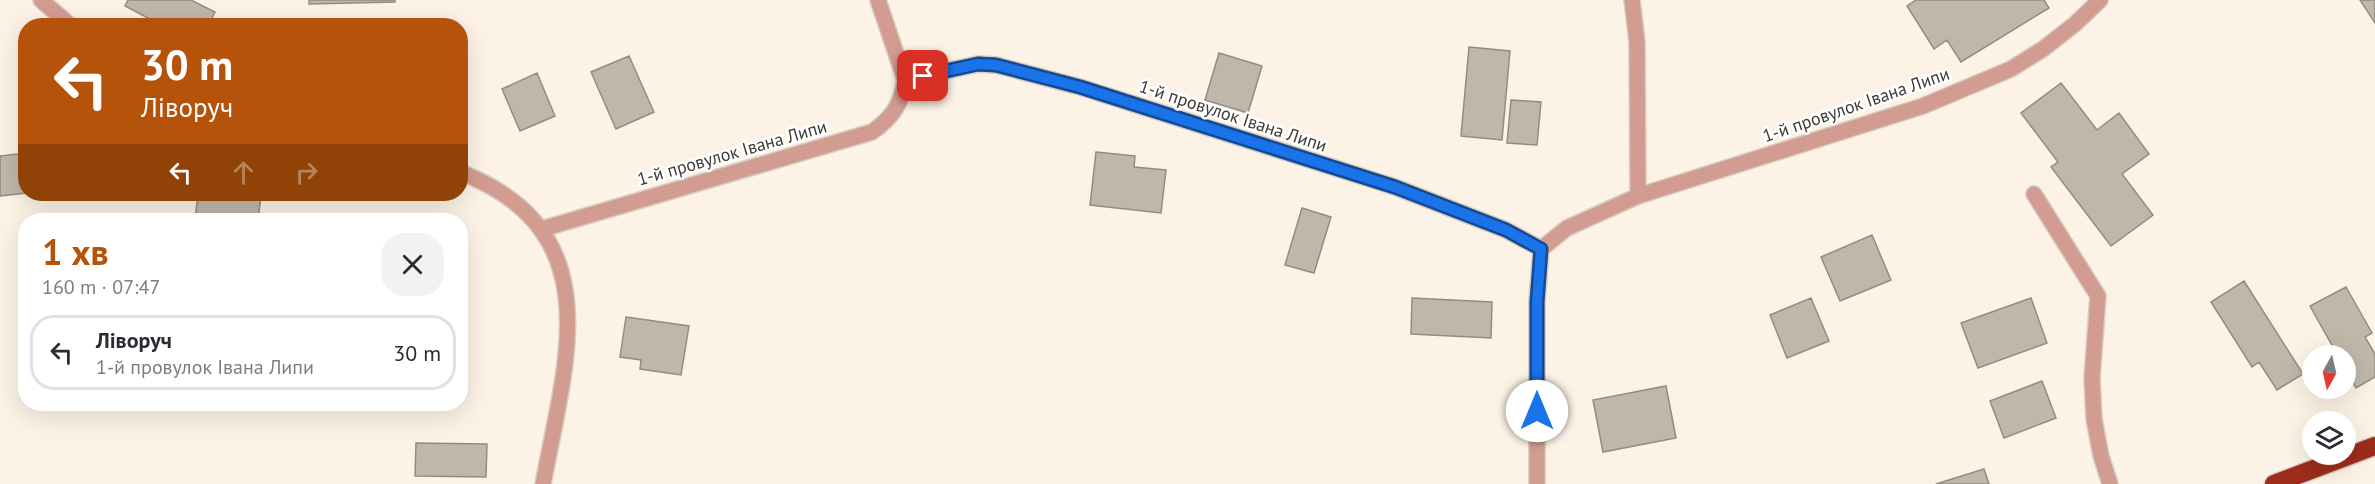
<!DOCTYPE html>
<html lang="uk">
<meta charset="utf-8">
<style>
body{margin:0;font-family:"PT Sans",sans-serif;background:#f2f2f3;color:#2b2b33;height:100vh;display:flex;flex-direction:column;font-size:22px;white-space:nowrap}
*{box-sizing:border-box;margin:0}
p{font-size:20px;color:#7c7c81}
.icon{flex:none;width:33px;height:33px;fill:none;stroke:currentColor;stroke-width:2;stroke-linecap:round;stroke-linejoin:round}
.map{position:relative;flex:1;overflow:hidden}
.side{position:absolute;left:18px;top:213px;width:450px;height:198px;display:flex;flex-direction:column;background:#fff;border-radius:24px;box-shadow:0 6px 24px #0002}
.side>*{flex:none}
.banner{position:absolute;left:18px;top:18px;width:450px;height:183px;border-radius:24px;box-shadow:0 6px 24px #0002;background:#b45309;color:#fff;overflow:hidden}
.needle{width:39px;rotate:188deg}
.tools{position:absolute;left:2302px;top:345px;display:grid;gap:12px}
.tools a{display:grid;place-items:center;width:54px;height:54px;border-radius:50%;background:#fff;box-shadow:0 6px 24px #0002;font-size:30px}
.pin{position:absolute;display:grid;place-items:center;width:51px;height:51px;color:#fff;margin:-26px;border-radius:12px;box-shadow:0 3px 9px #0006}
.me{position:absolute;width:66px;margin:-33px;rotate:0deg;stroke-linejoin:round;filter:drop-shadow(0 0 4px #0008)}
.turn{display:flex;align-items:center;gap:21px;height:126px;padding:0 24px;font-size:27px}
.turn .icon{width:78px;height:78px;stroke-width:2.5}
.turn b{display:block;font-size:42px;line-height:51px}
.lanes{display:flex;align-items:center;height:57px;padding:0 24px;background:#0003;justify-content:center;gap:30px;direction:ltr}
.lanes .off{opacity:.35}
.round{display:grid;place-items:center;flex:none;width:63px;height:63px;border-radius:24px;background:#f2f2f3}
.summary{display:flex;align-items:center;justify-content:space-between;height:102px;padding:0 24px}
h1{font-size:36px;font-weight:600;line-height:45px;color:#b45309}
ul{padding:0;list-style:none}
li{display:flex;align-items:center;gap:18px;height:75px;margin:0 12px 9px;padding:0 12px;border:3px solid #e1e1e2;border-radius:24px}
li div{flex:1}
li b{display:block;font-size:22px}
li em{font-style:normal}
.map>svg:first-child{display:block}
.building{fill:#c0b7ab;stroke:#948c80;stroke-width:1.5}
.lines{fill:none;stroke-linecap:round;stroke-linejoin:round}
.minor-casing{stroke:#d6cec3;stroke-width:18}
.highway-casing{stroke:#d6cec3;stroke-width:21}
.minor{stroke:#d39c91;stroke-width:15}
.highway{stroke:#9d2c1b;stroke-width:18}
.route-casing{stroke:#114b97;stroke-width:15}
.route{stroke:#1a73e8;stroke-width:10}
.labels{text-anchor:middle;stroke-width:5;stroke-linejoin:round;paint-order:stroke}
.street-label{font-size:18px;fill:#3e3a35;stroke:#fff}
</style>
<div class="map">
<svg width="2375" height="484" viewBox="0 0 2375 484">
<rect width="100%" height="100%" fill="#fcf3e6"/>
<path class="building" d="M128,0H191L215,12L208,26H163L125,6Z
M309,0H395V2L309,4Z
M1916,0H2044L2049,8L1961,62L1947,40L1934,49L1907,6Z
M2360,0H2375V23Z
M1469,47L1510,51L1502,140L1461,136Z
M1219,53L1262,66L1248,113L1205,100Z
M629,56L654,112L616,129L591,72Z
M537,73L555,116L520,131L502,89Z
M2061,83L2097,130L2119,113L2149,154L2122,174L2153,215L2111,246L2051,167L2058,162L2021,113Z
M1511,100L1541,102L1537,145L1507,143Z
M1096,152L1135,156L1134,167L1166,170L1161,213L1090,205Z
M26,153V193L0,196V156Z
M198,194L261,196L258,220H195Z
M1302,208L1331,217L1314,273L1285,265Z
M1872,235L1891,280L1840,301L1821,257Z
M2244,281L2303,374L2277,390L2259,362L2252,367L2211,302Z
M2346,287L2372,333L2365,337L2375,354V377L2356,388L2346,370V356H2338L2310,306Z
M1412,298L1492,302L1491,338L1411,334Z
M1811,298L1829,341L1787,358L1770,315Z
M2031,298L2047,343L1978,368L1961,323Z
M626,317L689,326L681,375L640,369L641,360L620,357Z
M2042,381L2056,418L2004,438L1990,401Z
M1666,386L1676,438L1603,452L1593,400Z
M416,443L487,444L486,477L415,476Z
M1984,469L1989,484H1936Z"/>
<g class="lines">
<defs>
<path id="minor" d="M41,0L71,26
M878,0L905,80
M460,172C611,231 566,360 543,484
M2034,194L2098,296L2092,378L2094,419L2101,456L2110,484
M1638,196L1923,106L2011,69L2043,49L2075,24L2100,0
M542,229L872,132C892,118 901,105 905,80L978,64L996,65L1080,87L1395,187L1506,230L1541,249
M1537,484V301L1541,249L1567,228L1638,196L1637,42L1632,0"/>
<path id="highway" d="M2274,484L2375,446"/>
</defs>
<use href="#minor" class="minor-casing"/>
<use href="#highway" class="highway-casing"/>
<use href="#minor" class="minor"/>
<use href="#highway" class="highway"/>
</g>
<g class="lines">
<defs>
<path id="route" d="M923,76L978,64L996,65L1080,87L1395,187L1506,230L1541,249L1537,302V411"/>
</defs>
<use href="#route" class="route-casing"/>
<use href="#route" class="route"/>
</g>
<g class="labels">
<g class="street-label">
<text transform="translate(1856 105) rotate(-19)" y="6">1-й провулок Івана Липи</text>
<text transform="translate(1233 116) rotate(18)" y="6">1-й провулок Івана Липи</text>
<text transform="translate(732 153) rotate(-16)" y="6">1-й провулок Івана Липи</text>
</g>
</g>
</svg>
<div class="tools">
<a><svg class="needle" viewBox="-14 -14 28 28"><path d="M0-13l5 13h-10z" fill="#e53935"/><path d="M0 13l5-13h-10z" fill="#7c7c81"/></svg></a>
<a><svg class="icon" aria-label="layers" viewBox="0 0 24 24"><path d="M12 4l9 5-9 5-9-5zM3 14l9 5 9-5"/></svg></a>
</div>
<div class="pin" style="left:923px;top:76px;background:#d93025"><svg class="icon" aria-label="arrive" viewBox="0 0 24 24"><path d="M6 21V4h12l-3 4 3 4H6"/></svg></div>
<svg class="me" style="left:1537px;top:411px" viewBox="-20 -20 40 40"><circle r="19" fill="#fff"/><path d="M0-13L10 11 0 6-10 11z" fill="#1a73e8"/></svg>
<div class="banner">
<div class="turn"><svg class="icon" aria-label="left" viewBox="0 0 24 24"><path d="M17 20v-9H6M10 6l-5 5 5 5"/></svg><div><b>30 m</b>Ліворуч</div></div>
<div class="lanes"><svg class="icon" aria-label="left" viewBox="0 0 24 24"><path d="M17 20v-9H6M10 6l-5 5 5 5"/></svg><svg class="icon off" aria-label="ahead" viewBox="0 0 24 24"><path d="M12 20V5M6 11l6-6 6 6"/></svg><svg class="icon off" aria-label="right" viewBox="0 0 24 24"><path d="M7 20v-9h11M14 6l5 5-5 5"/></svg></div>
</div>
<section class="side">
<div class="summary"><div><h1>1 хв</h1><p>160 m · 07:47</p></div><a class="round"><svg class="icon" aria-label="close" viewBox="0 0 24 24"><path d="M6 6l12 12M18 6L6 18"/></svg></a></div>
<ul>
<li><svg class="icon" aria-label="left" viewBox="0 0 24 24"><path d="M17 20v-9H6M10 6l-5 5 5 5"/></svg><div><b>Ліворуч</b><p>1-й провулок Івана Липи</p></div><em>30 m</em></li>
</ul>
</section>
</div>
